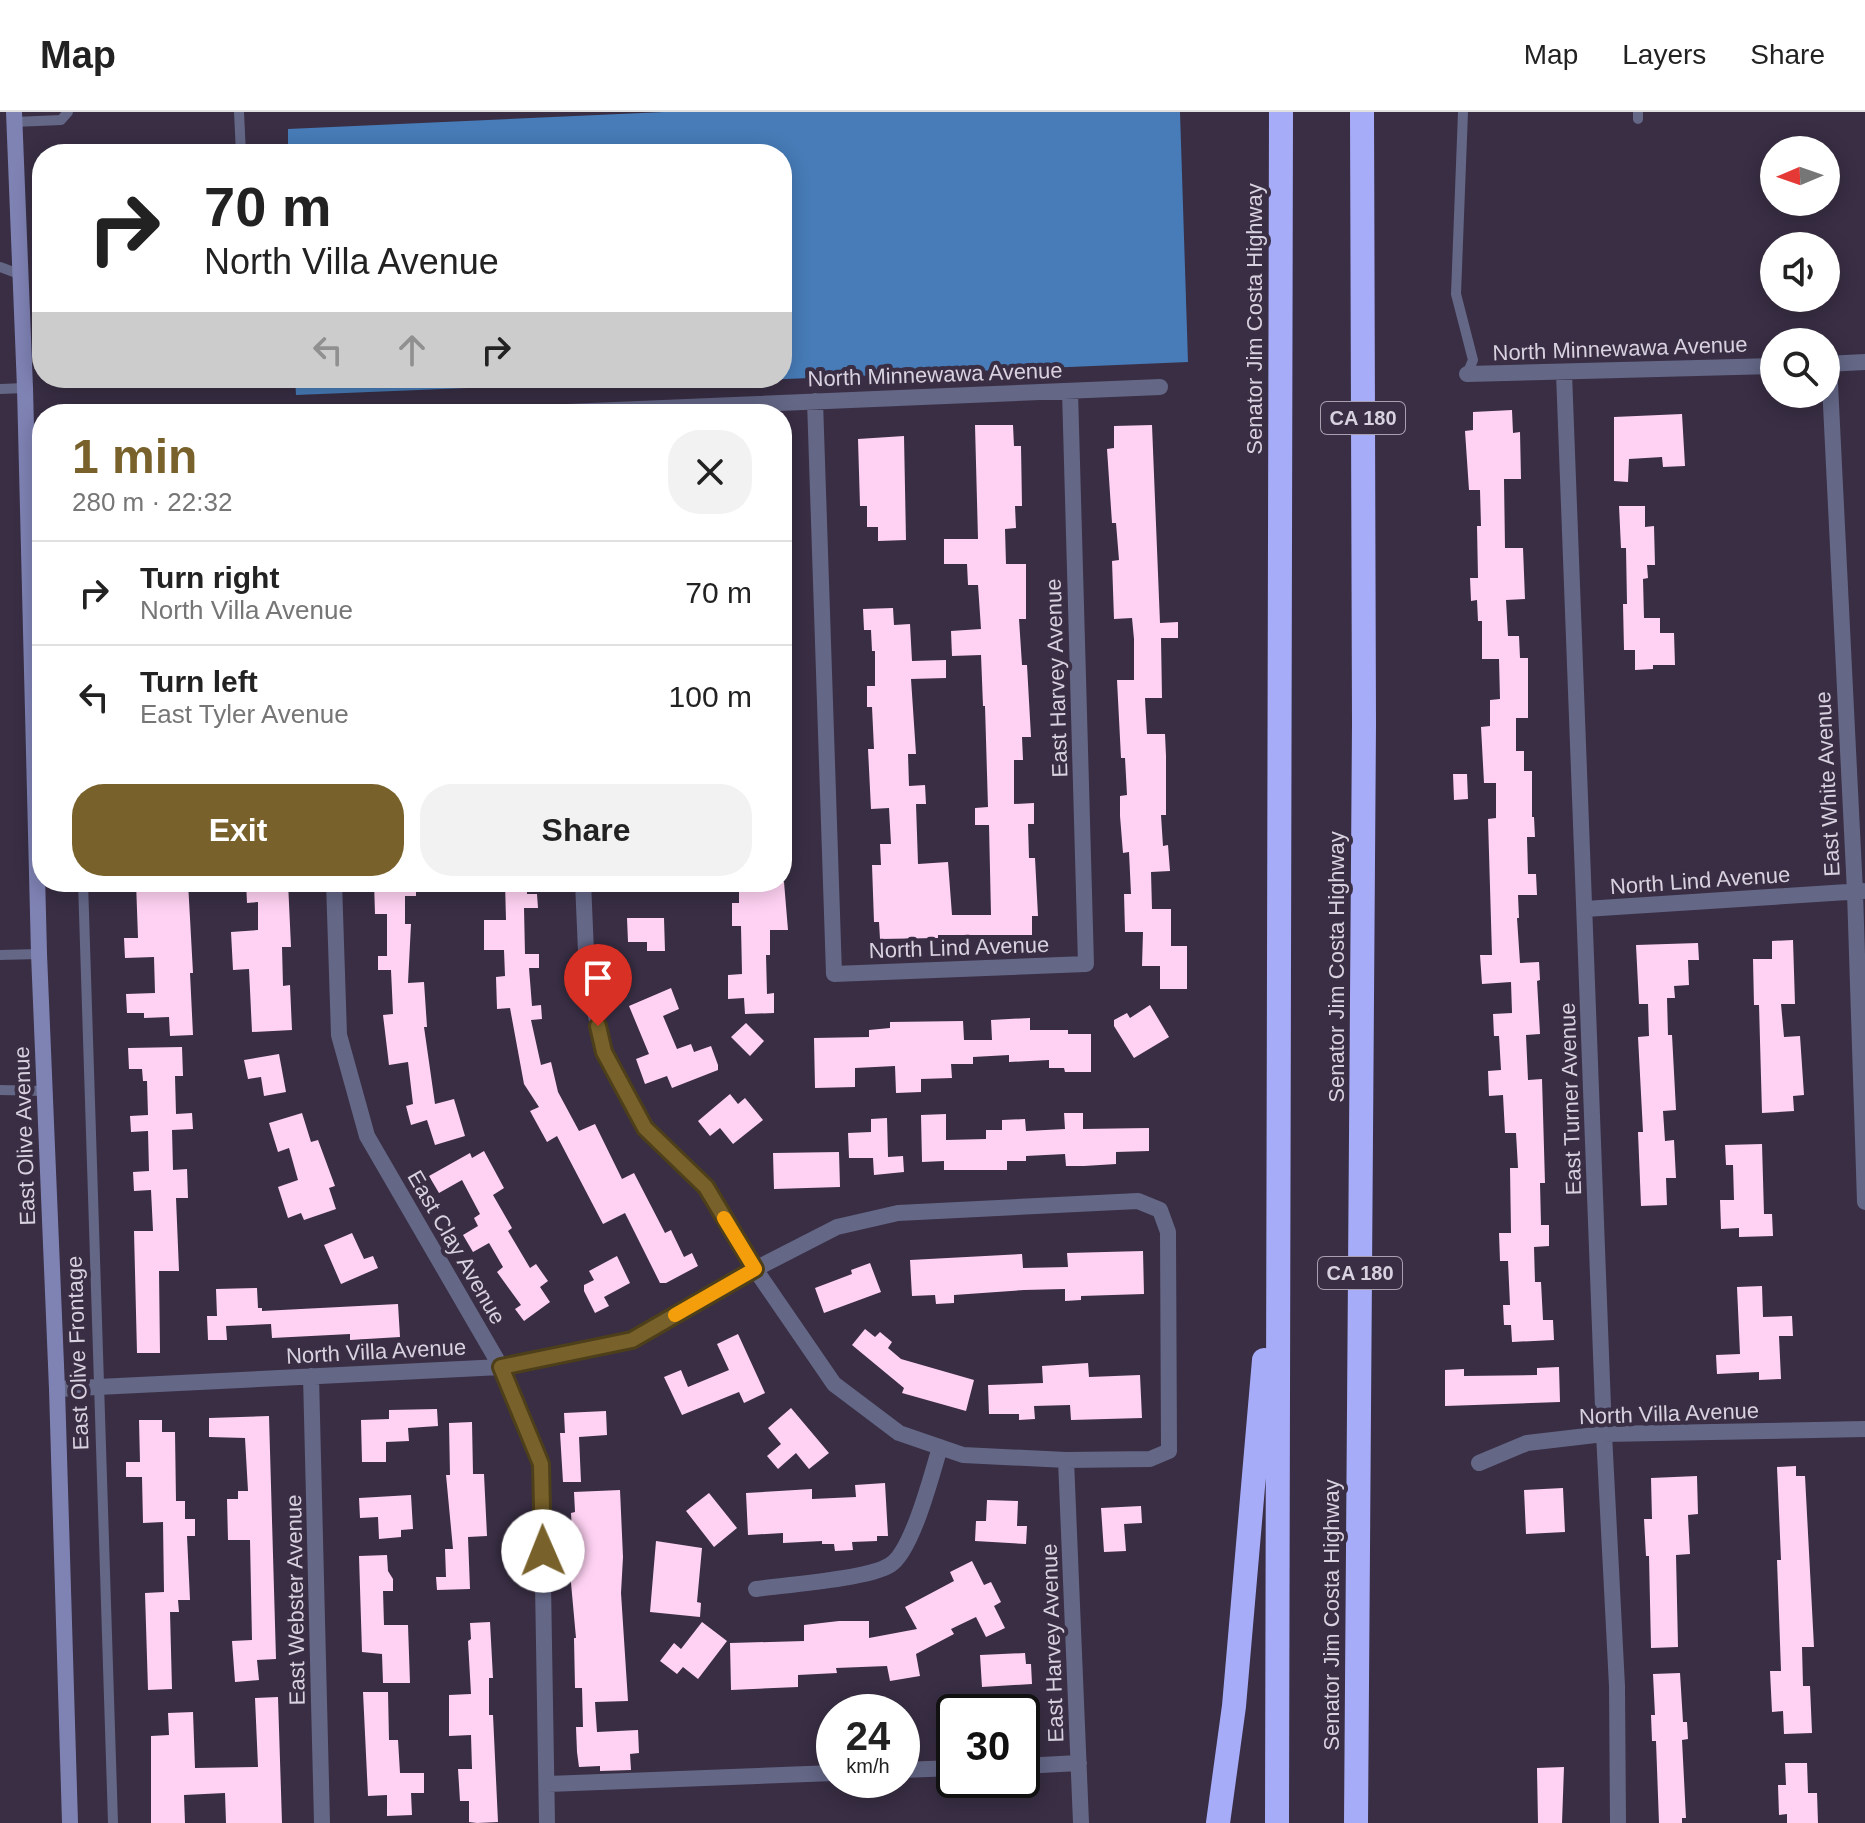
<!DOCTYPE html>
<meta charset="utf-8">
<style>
body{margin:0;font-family:Arial,sans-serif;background:#f2f2f2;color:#222;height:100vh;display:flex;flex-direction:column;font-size:30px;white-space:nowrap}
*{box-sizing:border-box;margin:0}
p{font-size:26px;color:#767676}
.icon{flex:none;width:44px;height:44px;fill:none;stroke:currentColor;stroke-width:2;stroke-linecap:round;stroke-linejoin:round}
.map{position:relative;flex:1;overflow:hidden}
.sheet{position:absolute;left:32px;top:292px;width:760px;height:488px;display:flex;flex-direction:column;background:#fff;border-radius:32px;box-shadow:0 4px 20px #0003}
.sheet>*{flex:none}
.banner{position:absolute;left:32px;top:32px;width:760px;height:244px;border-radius:32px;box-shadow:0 4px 20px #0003;background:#fff;color:#222;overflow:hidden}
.needle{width:52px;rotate:268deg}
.tools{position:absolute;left:1760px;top:24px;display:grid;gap:16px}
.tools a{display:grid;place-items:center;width:80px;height:80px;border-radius:50%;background:#fff;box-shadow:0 4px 20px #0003;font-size:40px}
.speed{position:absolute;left:816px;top:1582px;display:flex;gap:16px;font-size:40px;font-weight:700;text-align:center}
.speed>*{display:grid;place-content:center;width:104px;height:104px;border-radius:50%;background:#fff;box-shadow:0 4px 20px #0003;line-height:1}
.speed small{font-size:20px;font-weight:400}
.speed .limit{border:4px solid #111;border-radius:12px;background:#fff;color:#111}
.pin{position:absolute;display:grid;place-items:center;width:68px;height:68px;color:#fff;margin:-82px -34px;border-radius:50% 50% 50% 0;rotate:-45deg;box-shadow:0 0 8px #0007}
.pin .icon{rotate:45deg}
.me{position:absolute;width:88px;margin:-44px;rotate:359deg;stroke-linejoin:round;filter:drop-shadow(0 0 6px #0008)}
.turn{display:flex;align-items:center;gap:28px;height:168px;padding:0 40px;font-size:36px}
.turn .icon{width:104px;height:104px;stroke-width:2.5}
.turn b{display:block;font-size:56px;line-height:68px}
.lanes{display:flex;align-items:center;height:76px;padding:0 40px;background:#0003;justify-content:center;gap:40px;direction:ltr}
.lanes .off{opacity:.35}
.round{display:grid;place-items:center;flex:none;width:84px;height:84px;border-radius:32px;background:#f2f2f2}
.headline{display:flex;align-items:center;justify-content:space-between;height:136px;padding:0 40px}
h1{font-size:48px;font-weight:700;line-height:60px;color:#78612a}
.action{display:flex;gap:16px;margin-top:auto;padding:16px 40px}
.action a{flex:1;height:92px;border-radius:32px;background:#78612a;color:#fff;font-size:32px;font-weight:700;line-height:92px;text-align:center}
.action a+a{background:#f2f2f2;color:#222}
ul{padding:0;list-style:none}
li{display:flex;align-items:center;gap:24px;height:104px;padding:0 40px;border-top:2px solid #e0e0e0}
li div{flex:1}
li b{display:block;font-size:30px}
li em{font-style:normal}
header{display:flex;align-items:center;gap:48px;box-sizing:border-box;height:112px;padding:0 40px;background:#fff;border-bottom:2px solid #e0e0e0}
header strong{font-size:38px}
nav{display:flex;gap:44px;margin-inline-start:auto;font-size:28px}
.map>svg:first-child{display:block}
.water{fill:#477cb8}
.building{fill:#ffd2f3}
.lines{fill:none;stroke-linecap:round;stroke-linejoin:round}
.lane{stroke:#646786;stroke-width:10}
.street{stroke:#646786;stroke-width:16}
.secondary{stroke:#7f83b4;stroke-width:16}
.highway{stroke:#a7acf8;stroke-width:24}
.route-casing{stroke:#4e3f1b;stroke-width:20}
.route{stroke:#78612a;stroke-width:14}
.slow{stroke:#f59e0b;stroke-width:14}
.labels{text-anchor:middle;stroke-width:8;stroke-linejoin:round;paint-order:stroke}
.shield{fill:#392e44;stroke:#a8a0b0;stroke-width:2}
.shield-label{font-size:20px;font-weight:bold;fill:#d8d1df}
.street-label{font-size:22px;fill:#d8d1df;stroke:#392e44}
</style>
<header>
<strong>Map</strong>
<nav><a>Map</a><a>Layers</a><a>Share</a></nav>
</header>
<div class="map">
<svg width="1865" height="1711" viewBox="0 0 1865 1711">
<rect width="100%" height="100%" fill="#392e44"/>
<path class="water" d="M664,0H1180L1188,250L690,271V267L296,283L295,266H782V42H288V17Z"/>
<path class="building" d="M1512,298L1513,321L1520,320L1521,367H1504L1505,436H1523L1525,487L1506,488L1508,524H1519L1520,546H1528V606H1516V639H1524V659H1532V705H1534L1535,725H1527L1528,762H1536L1537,783H1518L1519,806H1517L1520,851L1539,850L1540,868L1537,869L1540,922L1526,923L1528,968L1542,967L1545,1071H1540L1541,1113H1549V1134L1534,1135L1535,1170H1541L1543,1208H1553L1554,1228L1512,1230L1511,1213H1504L1503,1193H1510L1508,1149H1500L1499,1121H1511L1510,1056H1518L1516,1021H1505L1503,983L1489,984L1488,959L1501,958L1499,924H1494L1493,902L1512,901L1511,870L1482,872L1480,843H1492L1488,707L1496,706V671H1484L1481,615L1490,614V588L1500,587L1499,547H1482V509H1478L1477,488L1471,489L1470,466H1478L1477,414H1481L1480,378H1469L1465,319L1473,318V300Z
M1682,302L1685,354L1663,355L1662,345L1629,347L1628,370L1614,369V305Z
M975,313H1013L1014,334H1021L1022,394H1015L1016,416L1005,417L1006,452H1026V507H1019L1022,553H1027L1031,625H1022L1023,648H1014V692L1034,691V712H1028L1029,746H1035L1038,804H1032V823H938V826L880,827L879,810H874L872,753H881L880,732H891L889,696L871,697L868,637H874L872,595H867V574H875V539H872L871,518H864L863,497L893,496L894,513L910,512L912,549L946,548V566L911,567L916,642H908L909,674L925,673L926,692H916L918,752L948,750L952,803H991L989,713H975V696L988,695L985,594H983L981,543L952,544L951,519L981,517L978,473H968L967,452H944V427H978Z
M1152,313L1160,511L1178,510V526H1161L1162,586H1145L1147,622H1165L1166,644V703H1161L1163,734L1168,733L1170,759L1151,760L1152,797H1171V834H1187V877H1160V854H1142L1143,820H1125L1124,782H1131L1129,740L1123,741L1120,704V684L1127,683L1125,646H1121L1117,568H1134V527L1132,506L1114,507L1112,449L1119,448L1116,411H1112L1107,337L1114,336V314Z
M904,324L906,428L878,429V415H867V394H860L858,327Z
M1619,394H1645V415L1654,414L1655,453H1647L1648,466L1643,467L1644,506H1660V521H1674L1675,553H1653V557L1635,558V538H1624L1623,492H1627L1626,436H1621Z
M1453,662H1467L1468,687L1454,688Z
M136,770H188L193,861H190L193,923L170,924L169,905L144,906V901H127L126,882L155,881L154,845L125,846L124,826H138Z
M246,770H288L291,835H282L283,874L290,873L292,918L252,920L249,857L233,858L231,820L258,818V790L247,791Z
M374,770H416V784H405V812H411L408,871L424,870L427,915H424L435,992L454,987L465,1024L435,1033L427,1008L411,1013L406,994L413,992L408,950L389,953L383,903L393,902L391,858H378V844H387V802H375Z
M505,770H527V782H537L538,796H524L525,842H539V856H529L532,894L541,893L542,907L531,908L541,953L551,950L558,980L579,1019L595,1012L622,1067L634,1061L665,1121L671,1118L684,1145L692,1141L698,1154L666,1171H660L625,1101L603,1112L557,1024L547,1030L530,999L539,995L524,972L510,896L497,897L496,865L505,864L504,838H484V808H506Z
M739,770H784L788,818H770V843H766L767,882L774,881V901L745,902L744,886L728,887V863L742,862L741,814H732V791H739Z
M627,806H664L665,839H647V830H628Z
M1793,828L1795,892H1781L1784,925L1800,924L1804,983L1793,984L1794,999L1762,1001L1759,893H1754L1753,847H1772V829Z
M1698,831L1699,848H1688L1689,873L1674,874L1675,886H1667L1668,923H1672L1676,998L1663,999L1665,1029L1674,1028L1676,1066H1666L1667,1093L1641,1094L1638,1020H1643L1638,925L1649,924L1648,892H1639L1636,833Z
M671,876L679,897L663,904L677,937L691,932L694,940L711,934L718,953V958L672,976L667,964L645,972L636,947L649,942L629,894Z
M1150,893L1169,925L1134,946L1114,914V908L1127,901L1130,906Z
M1030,906V918H1068V922H1091V960H1065L1064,956H1049V948L1009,950V943L973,945V952H951L952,966L921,967V980L896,981L895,954L855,956V975L815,976L814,926L869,925V918L890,916V910L963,909L964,928H992L991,908Z
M746,911L764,929L750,944L731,925Z
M182,935L183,964H175L176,1002L192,1001L193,1017L172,1018L173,1058L187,1057L188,1086H176L179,1159H159L160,1241H137L134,1119H153L151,1078L134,1079L133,1060L149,1059L148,1019L131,1020L130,1004L148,1003L147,969H143L142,957H129L128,936Z
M279,942L286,980L264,984L261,965L248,967L244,948Z
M730,982L738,992L745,986L763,1008L733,1032L720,1016L710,1024L698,1009Z
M302,1001L311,1030L318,1028L335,1074L329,1076L336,1097L304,1108L301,1101L288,1106L278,1075L298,1068L289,1036L278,1040L269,1011Z
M1064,1001H1083V1017L1149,1016V1039L1116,1040V1052L1084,1054H1066L1065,1042L1026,1044V1049H1007V1058H944V1049L922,1050L921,1003L946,1002V1028L986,1027V1018H1002V1008L1025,1007L1026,1019L1065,1017Z
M887,1006L888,1045L903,1044L904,1060L874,1063L873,1046H849L848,1021L871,1020V1007Z
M1762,1032L1764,1102H1772L1773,1124L1739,1125V1116L1721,1117L1720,1088H1734L1733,1053H1726L1725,1033Z
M484,1039L504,1076L493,1083L512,1116L508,1119L530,1156L536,1152L548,1169L540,1175L550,1190L524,1209L515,1197L521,1193L497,1160L503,1155L489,1131L473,1140L463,1123L478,1114L474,1106L480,1102L462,1068L439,1081L429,1064L470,1041L472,1046Z
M839,1040L840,1075L774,1077L773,1041Z
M352,1121L364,1147L373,1144L378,1156L341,1172L324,1133Z
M1143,1139L1144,1182L1081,1184V1188L1065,1189V1177L1024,1178L954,1183V1191L936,1192L935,1183L912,1184L910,1148L1022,1142L1023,1156L1068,1155L1067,1141Z
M617,1144L630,1171L604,1185L609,1194L595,1201L584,1179V1173L594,1168L589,1159Z
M870,1151L881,1180L824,1201L815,1176L852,1162L851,1158Z
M1762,1174L1763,1205L1792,1204L1793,1224H1779L1781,1267L1759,1268V1260L1717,1262L1716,1243L1740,1242L1737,1175Z
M257,1176L258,1196H262V1199L398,1192L400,1225L350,1228V1222L272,1226L271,1212L226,1214L227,1228H208L207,1204H217L216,1177Z
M865,1217L875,1225L880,1220L892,1230L888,1236L901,1247L974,1268L966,1299L902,1281L904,1276L852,1233Z
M738,1222L765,1281L744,1291L739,1280L682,1303L664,1265L681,1258L688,1275L729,1258L717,1232Z
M1088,1251L1089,1265L1140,1263L1142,1306L1071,1308L1070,1293L1034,1294L1035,1307L1019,1308V1302H989L988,1273L1043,1271L1042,1254Z
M1559,1255L1560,1290L1445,1294V1258L1464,1257V1264L1537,1263V1256Z
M791,1296L829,1341L809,1357L796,1341L778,1357L767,1344L781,1332L768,1316Z
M437,1297L438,1314L408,1316L409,1329L386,1330V1350H362L361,1308L389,1307V1298Z
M606,1299L607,1323L579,1325L581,1370H563L560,1321H565L564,1301Z
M269,1304L276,1547L257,1548L259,1568L235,1570L232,1529L252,1528L250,1428H228L227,1387H238V1379H248L245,1326L209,1325V1306Z
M139,1308H162V1320H175L176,1389H185V1407H195V1424H187L190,1488H178L179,1500H170L172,1577L148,1578L145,1481L164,1480L163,1410L143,1411L142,1365H126V1350H140Z
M472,1310L473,1362H484L487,1424L468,1425L470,1477L437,1478L436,1465H446L445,1437H453L446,1363H450L449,1311Z
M1796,1354V1364H1805L1814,1535H1802L1803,1574H1810L1812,1621L1784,1622L1783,1599L1772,1600L1770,1559H1781L1777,1448H1781L1777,1355Z
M1697,1364L1698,1402L1688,1403L1690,1442L1676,1443L1678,1535L1651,1536L1649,1444H1646L1644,1407H1652L1651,1366Z
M885,1371L888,1424H877V1429L852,1430L853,1438L835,1439L834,1432H822V1429L783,1431V1421L748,1423L746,1381L812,1377V1387L856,1385L855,1373Z
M1563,1376L1565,1420L1526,1422L1524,1378Z
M620,1378L623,1445L621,1481L628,1589L595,1590L597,1620L638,1618L639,1641L630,1642L631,1658L600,1659V1654L579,1655L577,1640L576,1615H583L582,1576H575L574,1526H576L571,1471V1453H574L571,1401L575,1400L574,1380Z
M709,1381L737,1416L714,1435L686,1399Z
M411,1383L413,1417L401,1418V1425L379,1427L378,1405L360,1406L359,1386Z
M987,1388L1018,1389L1017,1414H1027L1026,1432L975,1429L976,1409H986Z
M1141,1394L1142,1411L1124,1412L1126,1439L1104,1440L1101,1396Z
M656,1429L702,1436L697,1490L701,1491L700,1505L650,1500Z
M387,1443L388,1459L393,1467V1479H383L384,1513H408L410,1571H383L382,1542L362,1540L359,1444Z
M972,1449L984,1473L991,1470L1001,1490L994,1494L1005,1516L986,1525L976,1505L951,1517L954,1522L916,1542L920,1564L890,1569L887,1554L836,1556L837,1561L798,1563V1575L731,1578L730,1531L804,1529V1513L839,1509H869V1526L917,1517L905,1495L954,1469L950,1460Z
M490,1510L493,1566H489V1603H493L498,1710L477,1711L469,1710V1689H460L458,1657H472L471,1623L449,1624V1583L471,1582L468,1529L471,1527L470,1511Z
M702,1510L727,1529L698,1567L683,1555L677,1562L660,1549L674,1531L681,1537Z
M1025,1541L1026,1552H1031L1032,1572L982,1575L980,1543Z
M1680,1561L1683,1610H1687L1688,1627L1682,1628L1686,1706H1682V1711H1659L1656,1629H1652L1651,1603H1655L1653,1562Z
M363,1580H388L389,1628H398L400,1661H424V1681H411L412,1703L387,1704V1683L368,1684Z
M278,1585L282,1711H226L225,1681L184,1683L185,1711H151V1624L169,1623L168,1601L193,1600L195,1656L258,1655L255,1586Z
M1785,1651H1807L1808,1681H1817L1818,1711H1787V1702L1779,1703L1778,1673H1786Z
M1564,1655L1562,1711H1538L1537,1656Z"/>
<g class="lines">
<path class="lane" d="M239,0L241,42
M1463,0L1456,182L1473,248L1467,262
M1638,0V7
M14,10L61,8L68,0
M0,155L19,162
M0,277L25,276
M83,770L113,1711
M0,843L39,842
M0,978L44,979"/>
<path class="street" d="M1826,252L1865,250
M1829,252L1855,780L1865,1090
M1564,261L1604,1322L1617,1574L1618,1711
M1467,262L1774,254
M815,289L834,862L1086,852L1070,279
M520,302L1160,275
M334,770L339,923L367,1024L501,1255L541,1352L547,1711
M1585,797L1863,779
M311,1264L322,1711
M57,1277L501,1255L632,1228L755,1157L837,1115L898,1101L1138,1089L1160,1098L1168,1120L1169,1339L1150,1347L1066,1348L963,1343L899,1321L834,1272L755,1157L706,1075L645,1016L604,940L587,863L583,770
M1066,1348L1081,1711
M1479,1351L1527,1331L1604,1322L1865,1317
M756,1477C785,1473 868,1467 890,1453C912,1440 932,1362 940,1335
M1022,1654L1079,1651
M902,1658L954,1656
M548,1672L834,1661"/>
<path class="secondary" d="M14,0L25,276L39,842L57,1277L70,1711"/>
<path class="highway" d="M1218,1711L1234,1594L1264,1248
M1277,1711L1281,0
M1356,1711L1364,612L1362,0"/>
</g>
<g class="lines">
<defs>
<path id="route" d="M543,1439L541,1352L501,1255L632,1228L755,1157L706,1075L645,1016L604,940L598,914"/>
</defs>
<use href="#route" class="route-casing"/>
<use href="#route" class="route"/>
<path class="slow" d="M675,1203L755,1157L724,1106"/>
</g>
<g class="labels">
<g class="shield">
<rect x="1321" y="290" width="84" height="32" rx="6"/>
<rect x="1318" y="1145" width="84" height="32" rx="6"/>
</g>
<g class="shield-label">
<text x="1363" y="313">CA 180</text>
<text x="1360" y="1168">CA 180</text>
</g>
<g class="street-label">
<text transform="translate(1254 207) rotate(-90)" y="8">Senator Jim Costa Highway</text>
<text transform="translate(1620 236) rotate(-2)" y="8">North Minnewawa Avenue</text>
<text transform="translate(935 262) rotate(-2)" y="8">North Minnewawa Avenue</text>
<text transform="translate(1056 566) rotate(-92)" y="8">East Harvey Avenue</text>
<text transform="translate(1827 672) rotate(-93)" y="8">East White Avenue</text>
<text transform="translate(1700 768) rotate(-4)" y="8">North Lind Avenue</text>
<text transform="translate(959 835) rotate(-2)" y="8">North Lind Avenue</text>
<text transform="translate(1336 855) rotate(-90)" y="8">Senator Jim Costa Highway</text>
<text transform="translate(1570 987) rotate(-92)" y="8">East Turner Avenue</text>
<text transform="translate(24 1024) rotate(-92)" y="8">East Olive Avenue</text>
<text transform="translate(457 1135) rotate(60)" y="8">East Clay Avenue</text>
<text transform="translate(376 1239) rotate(-3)" y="8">North Villa Avenue</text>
<text transform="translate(77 1241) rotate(-92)" y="8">East Olive Frontage</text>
<text transform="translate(1669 1301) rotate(-2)" y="8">North Villa Avenue</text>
<text transform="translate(295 1488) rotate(-91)" y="8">East Webster Avenue</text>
<text transform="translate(1331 1503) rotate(-90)" y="8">Senator Jim Costa Highway</text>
<text transform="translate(1052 1531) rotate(-92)" y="8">East Harvey Avenue</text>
</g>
</g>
</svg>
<div class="tools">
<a><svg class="needle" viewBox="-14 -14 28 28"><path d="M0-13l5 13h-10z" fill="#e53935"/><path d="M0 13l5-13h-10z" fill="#767676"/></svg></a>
<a><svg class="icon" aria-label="sound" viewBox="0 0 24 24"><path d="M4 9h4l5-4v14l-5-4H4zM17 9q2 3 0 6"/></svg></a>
<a><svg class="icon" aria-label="search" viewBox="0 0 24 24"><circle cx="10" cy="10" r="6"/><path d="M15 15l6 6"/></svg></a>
</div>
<div class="speed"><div>24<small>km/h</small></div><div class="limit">30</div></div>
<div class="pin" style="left:598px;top:914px;background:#d93025"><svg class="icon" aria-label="arrive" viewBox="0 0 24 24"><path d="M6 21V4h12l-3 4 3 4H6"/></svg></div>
<svg class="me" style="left:543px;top:1439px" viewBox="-20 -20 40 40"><circle r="19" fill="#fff"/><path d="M0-13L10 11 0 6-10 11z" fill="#78612a"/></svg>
<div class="banner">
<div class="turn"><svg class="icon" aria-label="right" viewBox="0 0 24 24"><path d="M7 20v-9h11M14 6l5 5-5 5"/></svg><div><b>70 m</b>North Villa Avenue</div></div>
<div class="lanes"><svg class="icon off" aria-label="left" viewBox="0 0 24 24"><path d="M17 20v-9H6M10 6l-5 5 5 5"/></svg><svg class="icon off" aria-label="ahead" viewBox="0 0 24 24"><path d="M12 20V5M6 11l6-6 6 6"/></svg><svg class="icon" aria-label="right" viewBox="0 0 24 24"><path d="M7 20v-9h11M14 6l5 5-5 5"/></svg></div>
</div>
<section class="sheet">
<div class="headline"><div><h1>1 min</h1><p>280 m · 22:32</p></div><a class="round"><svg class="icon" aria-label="close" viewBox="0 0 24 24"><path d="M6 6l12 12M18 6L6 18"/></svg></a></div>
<ul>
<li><svg class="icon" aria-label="right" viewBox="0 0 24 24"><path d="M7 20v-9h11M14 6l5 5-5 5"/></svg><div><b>Turn right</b><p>North Villa Avenue</p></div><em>70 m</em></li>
<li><svg class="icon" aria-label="left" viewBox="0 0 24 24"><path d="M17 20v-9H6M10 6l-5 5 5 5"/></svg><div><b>Turn left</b><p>East Tyler Avenue</p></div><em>100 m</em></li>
</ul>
<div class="action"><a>Exit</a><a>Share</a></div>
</section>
</div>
